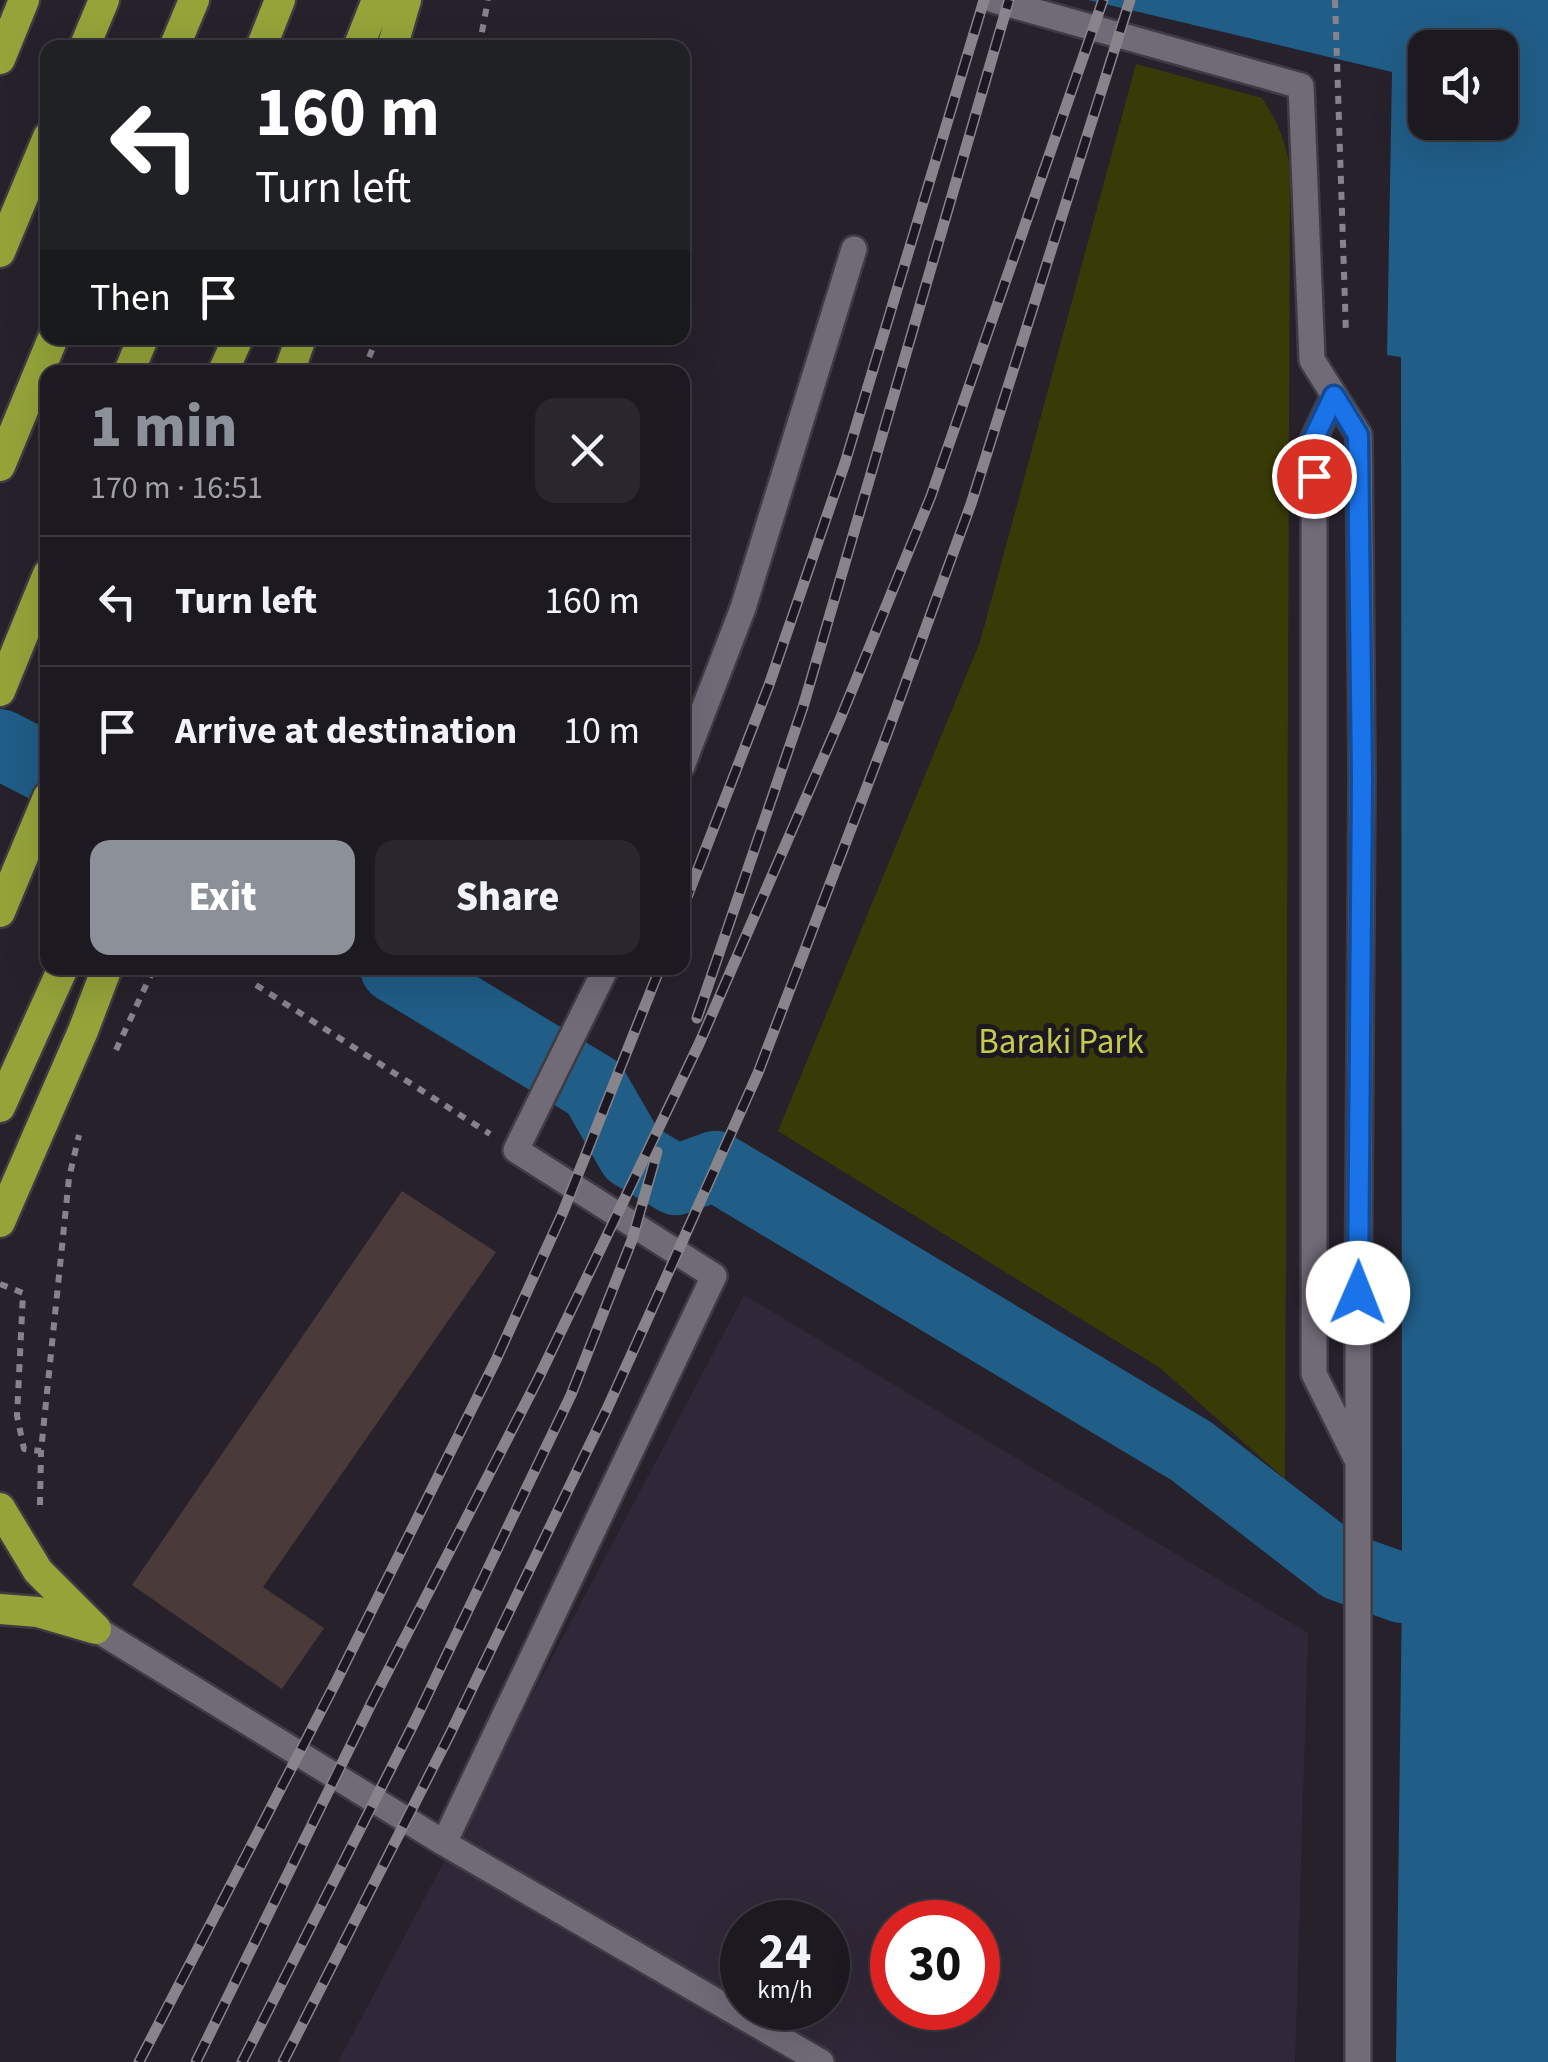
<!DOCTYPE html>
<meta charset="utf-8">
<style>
body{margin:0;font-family:"Source Sans 3",sans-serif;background:#29262d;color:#f1f3f6;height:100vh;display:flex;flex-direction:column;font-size:38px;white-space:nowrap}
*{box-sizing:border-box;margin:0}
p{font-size:32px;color:#a0a0a5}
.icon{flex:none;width:55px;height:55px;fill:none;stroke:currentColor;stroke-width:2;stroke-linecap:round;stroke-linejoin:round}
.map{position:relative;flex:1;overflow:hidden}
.panel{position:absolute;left:40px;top:365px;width:650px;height:610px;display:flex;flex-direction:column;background:#1c1920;border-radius:20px;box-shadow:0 10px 40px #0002,0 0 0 2px #3a383e}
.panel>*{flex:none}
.top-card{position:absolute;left:40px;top:40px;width:650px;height:305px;border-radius:20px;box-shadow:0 10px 40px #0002,0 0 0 2px #3a383e;background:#202124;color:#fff;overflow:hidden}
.controls{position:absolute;left:1408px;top:30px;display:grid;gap:20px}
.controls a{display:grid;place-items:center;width:110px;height:110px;border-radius:20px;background:#1c1920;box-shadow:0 10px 40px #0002,0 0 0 2px #3a383e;font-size:50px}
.speed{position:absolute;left:720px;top:1900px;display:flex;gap:20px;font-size:50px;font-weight:700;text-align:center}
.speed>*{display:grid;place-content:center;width:130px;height:130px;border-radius:50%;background:#1c1920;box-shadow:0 10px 40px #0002,0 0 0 2px #3a383e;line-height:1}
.speed small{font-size:25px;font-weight:400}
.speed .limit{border:15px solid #d22;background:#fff;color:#111}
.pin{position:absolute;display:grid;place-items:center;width:85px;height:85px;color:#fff;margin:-42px;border:5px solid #fff;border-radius:50%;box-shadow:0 2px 10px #0007}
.me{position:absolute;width:110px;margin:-55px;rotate:1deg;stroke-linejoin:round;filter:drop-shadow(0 0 8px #0008)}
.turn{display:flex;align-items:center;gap:35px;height:210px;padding:0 50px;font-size:45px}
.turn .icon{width:130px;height:130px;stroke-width:2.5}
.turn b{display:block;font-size:70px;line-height:85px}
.then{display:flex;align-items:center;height:95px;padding:0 50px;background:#0003;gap:20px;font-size:38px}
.round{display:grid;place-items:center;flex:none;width:105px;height:105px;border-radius:20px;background:#29262d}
.head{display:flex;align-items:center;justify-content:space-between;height:170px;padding:0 50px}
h1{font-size:60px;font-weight:800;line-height:75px;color:#8c9099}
.action{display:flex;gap:20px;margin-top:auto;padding:20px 50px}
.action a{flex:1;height:115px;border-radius:20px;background:#8c9099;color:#fff;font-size:40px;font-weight:800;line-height:115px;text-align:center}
.action a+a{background:#29262d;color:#f1f3f6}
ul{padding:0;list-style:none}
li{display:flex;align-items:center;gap:30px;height:130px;padding:0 50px;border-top:2px solid #3a383e}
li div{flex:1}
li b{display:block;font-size:38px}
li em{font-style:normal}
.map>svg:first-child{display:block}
.built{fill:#302838;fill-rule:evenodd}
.green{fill:#393b07}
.water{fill:#205d87;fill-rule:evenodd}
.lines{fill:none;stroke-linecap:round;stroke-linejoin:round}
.river{stroke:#205d87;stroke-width:70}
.building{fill:#4a3b3a}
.minor-casing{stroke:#3f3b43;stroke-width:30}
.highway-casing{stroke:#3f3b43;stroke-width:35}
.path{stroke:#87838c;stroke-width:6;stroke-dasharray:8 8;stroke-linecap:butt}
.minor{stroke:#716b78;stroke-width:25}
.highway{stroke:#94a439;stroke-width:30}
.rail-casing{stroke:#88848c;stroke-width:11}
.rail{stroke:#1c1721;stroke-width:8;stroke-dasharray:22;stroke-linecap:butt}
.route-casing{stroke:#114b97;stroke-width:25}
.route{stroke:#1a73e8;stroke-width:18}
.labels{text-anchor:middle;stroke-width:10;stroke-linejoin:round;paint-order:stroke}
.park-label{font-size:35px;fill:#c5ca4e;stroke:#1c1721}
</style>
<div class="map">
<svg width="1548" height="2062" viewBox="0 0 1548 2062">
<rect width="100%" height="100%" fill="#26212b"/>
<path class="built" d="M744,1295L1308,1633L1295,2062H338ZM742,1922H828V2008H742ZM892,1922H978V2008H892Z"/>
<path class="green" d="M1136,64L1262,98C1277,120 1285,140 1290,167L1285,1479L1160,1368L778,1131L980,642Z"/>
<path class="water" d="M1088,0H1548V2062H1396L1402,1588L1401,357L1387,355L1392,72ZM1425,48H1500V122H1425Z"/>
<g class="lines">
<path class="river" d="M0,744L48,769
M395,968L594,1088L632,1154L676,1180L715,1166L1191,1451L1340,1566L1402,1588"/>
</g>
<path class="building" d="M402,1191L496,1252L263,1587L324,1628L282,1689L132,1585Z"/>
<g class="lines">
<defs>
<path id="minor" d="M994,0L1301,86L1312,360L1359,435L1362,778L1358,1332V2062
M1334,396L1314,438V1374L1357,1460
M682,766L743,608L854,249
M96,1629L444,1843L821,2062
M444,1843L714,1276L516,1150L606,968"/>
<path id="highway" d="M84,48L104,0
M174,48L194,0
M261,48L280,0
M358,48L377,0
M392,48L406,0
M0,59L24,0
M0,252L48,137
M129,372L143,338
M223,372L238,338
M289,372L301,338
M0,466L53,338
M0,691L48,574
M0,912L48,797
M0,1107L63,968
M0,1222L83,1031L107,968
M0,1508L38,1571L96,1629
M0,1609L38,1612L93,1628"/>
</defs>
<use href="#minor" class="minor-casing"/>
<use href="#highway" class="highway-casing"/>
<path class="path" d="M1335,0L1346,334
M479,48L488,0
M363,372L377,338
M256,985L490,1134
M116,1050L154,968
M0,1284L23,1293L17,1416L24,1449L41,1451L69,1178L79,1135
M40,1505L41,1451"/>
<use href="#minor" class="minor"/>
<use href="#highway" class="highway"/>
<defs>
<path id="rail" d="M682,910L769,685L845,463L984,0
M697,1018L803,707L1009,0
M139,2062L335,1684L496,1360L563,1212L660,968
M196,2062L372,1702L538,1379L699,1044L841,717L931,496L1103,0
M242,2062L416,1719L571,1395L632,1240L657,1152
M283,2062L450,1734L607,1409L758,1073L887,734L971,504L1130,0"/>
</defs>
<use href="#rail" class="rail-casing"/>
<use href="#rail" class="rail"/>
</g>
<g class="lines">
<defs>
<path id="route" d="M1314,476V438L1334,396L1358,435L1362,778L1358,1293"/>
</defs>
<use href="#route" class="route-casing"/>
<use href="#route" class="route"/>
</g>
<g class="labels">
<g class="park-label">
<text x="1061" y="1053">Baraki Park</text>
</g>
</g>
</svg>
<div class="controls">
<a><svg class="icon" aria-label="sound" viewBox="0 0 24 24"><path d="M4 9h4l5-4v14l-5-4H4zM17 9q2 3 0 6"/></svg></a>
</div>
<div class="speed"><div>24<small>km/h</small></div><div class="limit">30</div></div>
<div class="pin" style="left:1314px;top:476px;background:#d93025"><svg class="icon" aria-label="arrive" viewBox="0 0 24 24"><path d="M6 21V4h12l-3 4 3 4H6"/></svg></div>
<svg class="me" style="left:1358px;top:1293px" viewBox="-20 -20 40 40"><circle r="19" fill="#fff"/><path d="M0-13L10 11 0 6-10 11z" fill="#1a73e8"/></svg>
<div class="top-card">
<div class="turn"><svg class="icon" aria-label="left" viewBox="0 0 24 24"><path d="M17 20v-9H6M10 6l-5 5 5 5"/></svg><div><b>160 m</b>Turn left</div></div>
<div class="then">Then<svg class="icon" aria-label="arrive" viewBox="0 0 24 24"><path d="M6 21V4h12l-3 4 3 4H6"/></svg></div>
</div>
<section class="panel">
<div class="head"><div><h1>1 min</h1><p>170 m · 16:51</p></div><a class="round"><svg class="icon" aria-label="close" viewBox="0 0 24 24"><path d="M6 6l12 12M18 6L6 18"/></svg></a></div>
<ul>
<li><svg class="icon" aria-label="left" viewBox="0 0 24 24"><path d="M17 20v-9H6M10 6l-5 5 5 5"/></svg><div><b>Turn left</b></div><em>160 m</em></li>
<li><svg class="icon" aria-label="arrive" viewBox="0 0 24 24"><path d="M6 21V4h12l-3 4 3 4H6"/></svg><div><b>Arrive at destination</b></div><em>10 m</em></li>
</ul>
<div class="action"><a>Exit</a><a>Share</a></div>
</section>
</div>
